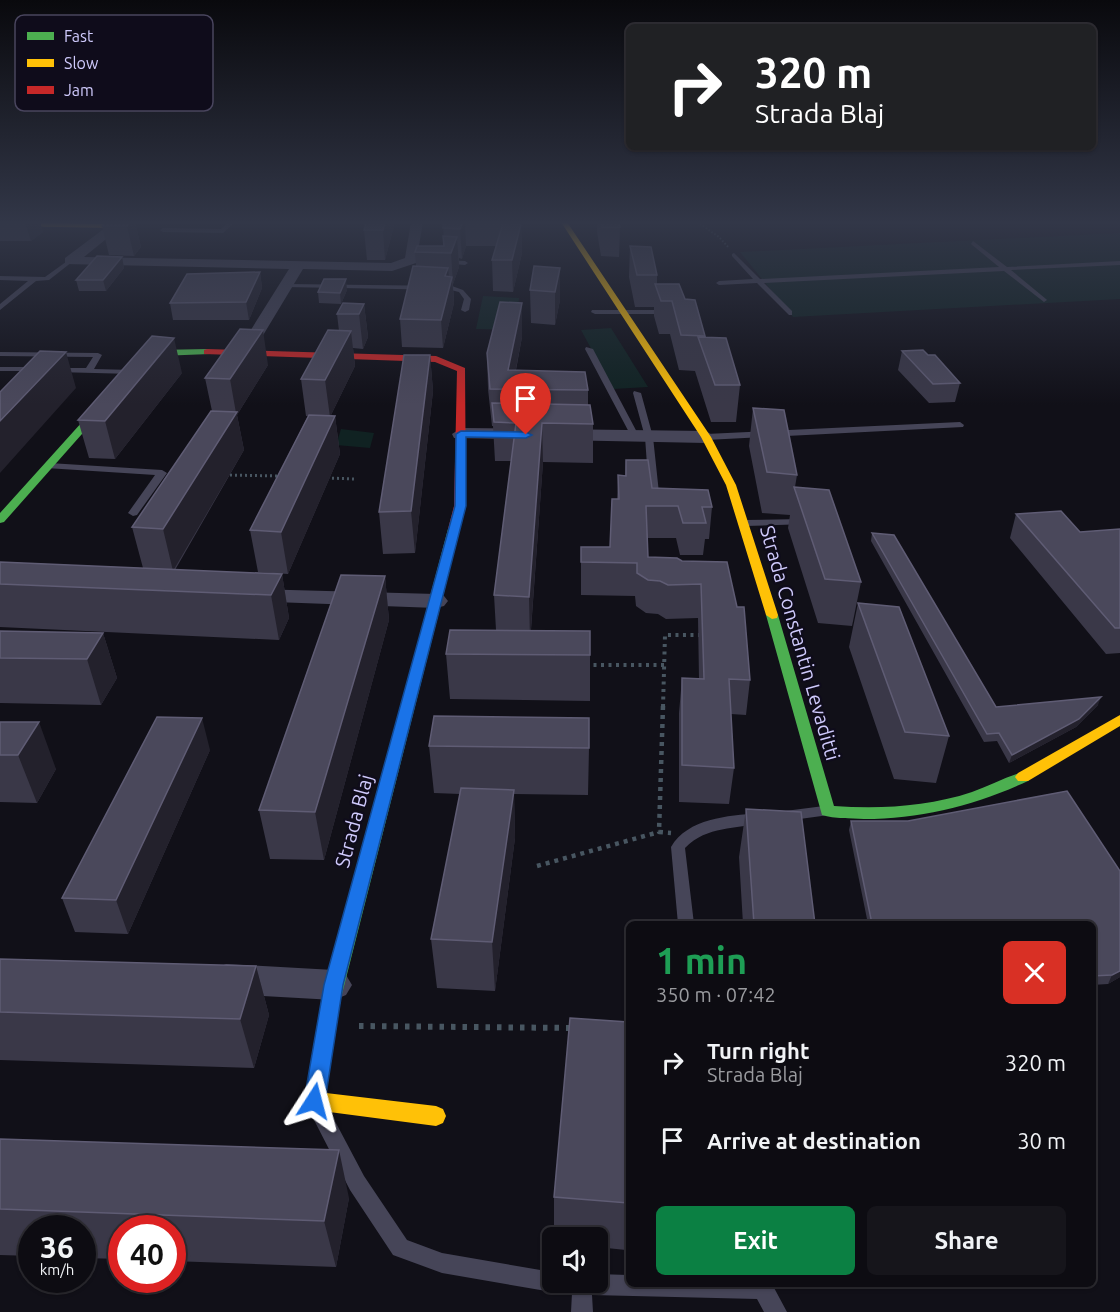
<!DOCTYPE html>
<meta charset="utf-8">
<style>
body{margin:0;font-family:Ubuntu,sans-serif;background:#16151b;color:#f1f3f6;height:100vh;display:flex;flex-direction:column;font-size:22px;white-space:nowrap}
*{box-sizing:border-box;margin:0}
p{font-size:20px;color:#9a9b9f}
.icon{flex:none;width:33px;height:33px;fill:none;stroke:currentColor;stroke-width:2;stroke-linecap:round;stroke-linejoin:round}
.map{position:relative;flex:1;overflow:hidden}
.sheet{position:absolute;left:626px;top:921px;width:470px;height:366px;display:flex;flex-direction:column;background:#0d0c12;border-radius:9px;box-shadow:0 2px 4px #0004,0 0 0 2px #2d2c32}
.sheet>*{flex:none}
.hud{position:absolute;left:626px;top:24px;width:470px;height:126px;border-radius:9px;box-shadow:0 2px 4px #0004,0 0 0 2px #2d2c32;background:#202124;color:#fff;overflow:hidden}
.tools{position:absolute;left:542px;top:1227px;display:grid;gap:12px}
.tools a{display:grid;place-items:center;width:66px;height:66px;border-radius:9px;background:#0d0c12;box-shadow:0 2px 4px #0004,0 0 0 2px #2d2c32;font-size:30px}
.speed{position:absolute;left:18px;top:1215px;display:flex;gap:12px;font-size:30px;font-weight:700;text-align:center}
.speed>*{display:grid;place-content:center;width:78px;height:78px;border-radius:50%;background:#0d0c12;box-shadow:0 2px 4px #0004,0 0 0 2px #2d2c32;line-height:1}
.speed small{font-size:15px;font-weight:400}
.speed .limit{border:9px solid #d22;background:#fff;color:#111}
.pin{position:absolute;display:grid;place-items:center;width:51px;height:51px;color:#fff;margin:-62px -26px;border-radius:50% 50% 50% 0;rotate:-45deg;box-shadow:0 0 6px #0007}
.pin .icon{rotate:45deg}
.me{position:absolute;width:66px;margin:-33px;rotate:9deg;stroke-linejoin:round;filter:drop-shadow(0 0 4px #0008)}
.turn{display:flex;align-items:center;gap:21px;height:126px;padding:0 30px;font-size:27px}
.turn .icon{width:78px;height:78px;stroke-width:2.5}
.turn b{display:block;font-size:42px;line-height:51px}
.round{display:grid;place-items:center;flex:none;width:63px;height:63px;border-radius:9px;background:#16151b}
.summary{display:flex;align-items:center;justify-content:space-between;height:102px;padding:0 30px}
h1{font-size:36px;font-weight:700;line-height:45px;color:#1e9e55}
.action{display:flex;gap:12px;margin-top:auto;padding:12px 30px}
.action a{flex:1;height:69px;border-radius:9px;background:#0b8043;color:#fff;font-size:24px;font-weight:700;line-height:69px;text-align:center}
.action a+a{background:#16151b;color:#f1f3f6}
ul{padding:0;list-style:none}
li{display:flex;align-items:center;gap:18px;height:78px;padding:0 30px}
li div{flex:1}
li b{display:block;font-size:22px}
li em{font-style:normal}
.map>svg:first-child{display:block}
.green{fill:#102222}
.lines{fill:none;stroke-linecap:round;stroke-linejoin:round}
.path-far4{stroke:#485661;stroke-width:2;stroke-dasharray:1.5 2;stroke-linecap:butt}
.path-far3{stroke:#485661;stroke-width:3;stroke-dasharray:2 3;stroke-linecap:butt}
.path-far2{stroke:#485661;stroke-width:4;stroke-dasharray:3 4.5;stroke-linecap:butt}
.path-far1{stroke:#485661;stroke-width:4.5;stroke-dasharray:4 5;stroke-linecap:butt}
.path{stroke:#485661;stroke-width:6;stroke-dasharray:4.5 7;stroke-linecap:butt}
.lane{fill:#464558;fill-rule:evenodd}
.street{fill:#464558;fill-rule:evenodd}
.fast{fill:#4caf50;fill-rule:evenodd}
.slow{fill:#ffc107;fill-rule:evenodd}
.jam{fill:#c62828;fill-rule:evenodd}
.wall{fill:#3a3848}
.shaded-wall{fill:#23212c}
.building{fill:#4a485b;stroke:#5f5c74;stroke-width:1.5}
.route{fill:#1a73e8;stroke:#114b97;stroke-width:1.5}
.labels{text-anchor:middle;stroke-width:4.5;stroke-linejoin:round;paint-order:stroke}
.street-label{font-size:20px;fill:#cfcafc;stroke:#0f0c1b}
.key{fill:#0f0c1b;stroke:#49455e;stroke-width:1.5}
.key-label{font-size:16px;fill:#cfcafc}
</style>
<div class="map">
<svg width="1120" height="1312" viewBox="0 0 1120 1312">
<rect width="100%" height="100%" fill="#111018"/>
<path class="green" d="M1120,233V299L793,317L740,252Z
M483,296L519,298L515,330L476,329Z
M611,328L648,387L613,389L581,330Z
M341,429L374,433L370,448L336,445Z"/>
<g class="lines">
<path class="path-far4" d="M697,222L719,237L729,248"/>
<path class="path-far3" d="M225,475L281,476
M327,478L355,479"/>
<path class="path-far2" d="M586,665H664
M663,707L665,635H702"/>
<path class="path-far1" d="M663,706L659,832L671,833
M537,866L659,832"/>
<path class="path" d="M359,1026L574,1028"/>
<path class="lane" d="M229,222H235L223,233L163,232L160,230L163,228L221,229Z
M973,241L1007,267L1120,261V265L1011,270L1046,299L1047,300L1044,302L1004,271L764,283L792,311V315H789L757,283L719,285L716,283L719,281L753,279L732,256V254L734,253L760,279L999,267L971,244Z
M70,259L73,261L72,262L49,280L36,281L0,310V304L28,281L0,280V276L45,277Z
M445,260L465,261L468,263L465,265L443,263V261Z
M287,284L452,286L463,290L471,299L469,310L465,312L461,310L464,299L459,292L451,290L285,287L284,286Z
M592,310H668L672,312L668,314H595L591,312Z
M586,347L593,349L639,436L638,438L635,439L631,436L585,349Z
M0,352L98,353L102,355L94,369L133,370L137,372L133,374L56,372H53V368H86L93,357L0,356Z
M0,367H39L43,369L39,371H0Z
M634,391L641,393L653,437L659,493L654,496L649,493L645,437L633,393Z
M960,422L964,425L963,427L706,440L702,437L706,434Z
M49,463L162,470L167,473L137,515L133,516L128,513L155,475L46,468V464Z
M804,519L809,522L808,524L745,526L740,523L745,520Z
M824,806L829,807L831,811L829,815L785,821L780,820L778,816L780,812L785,811Z
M758,813L763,814L765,818L763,822C735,830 708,825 685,848L694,924H678L671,847C688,818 728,816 758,813Z
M320,1103L327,1106L364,1176L407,1240L442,1253L552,1272V1282H597V1274L628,1275V1284H772L787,1312H764L757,1299L592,1295L593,1312H571L572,1293L557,1290L552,1292L442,1273L393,1255L350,1190L313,1118L311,1112L313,1106Z"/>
<path class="street" d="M113,222H127L84,257L391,263L405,258L411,222H423L416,263L392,271L303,269L253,352L245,357L237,352L289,269L65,264V258Z
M461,428L706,431L715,437L706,443L454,438L452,434Z
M252,589L436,594L444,596L448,601L444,606L436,608L244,601L240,596L244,591Z
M226,964L334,970L346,975L352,985L346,995L334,1000L226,994L214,989L208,979L214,969Z"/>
<path class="fast" d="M207,349L210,350V354L159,356L144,364L4,522L0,523V513L138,360L157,350Z
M454,526L460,529L341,998L339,1004L332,1006L325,1004L323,998L448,529Z
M772,611L778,615L834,806C880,809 927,807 972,792C989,786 1005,777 1023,772L1028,773L1031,777L1028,781C976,805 922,819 864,819C850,818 835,819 822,815L766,615Z"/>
<path class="slow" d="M0,222L116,224L119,226L116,228L0,226Z
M561,222H567L711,437L736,485L778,615L777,618L772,619L766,615L726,485L701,437Z
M1120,715V726L1028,781H1018L1015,777L1018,773Z
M332,990L339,992L341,998L326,1093L436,1106L443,1109L446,1116L443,1123L436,1126L314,1110L307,1108L304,1101L323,998L325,992Z"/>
<path class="jam" d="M207,349L436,356L465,368L466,506L458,531H450L448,529L454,506L457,371L435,362L204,354V350Z"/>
</g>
<path class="wall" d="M0,222H40L43,232L31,241H0Z
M106,222H135L141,247L134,256L109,255L102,226Z
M395,222L385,260H367L364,230Z
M443,222H512V223L521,224L522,253L513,292L493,291L492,260L496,246H466L462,259L459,258V267L453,284L454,303L443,348L402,347L400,319L416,266L415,252L444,246Z
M597,222H619L620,227L619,257L601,256L597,232Z
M630,246L657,275V284L685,299L705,336L704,338L740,385L736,422H711L695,371L679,370L670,334H659L654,316V307H635L629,277Z
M122,257L124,268L106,291H79L76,280Z
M560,268V300L555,325L531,323L530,290Z
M260,272L262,288L249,320H173L170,303Z
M347,290L341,304L319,303L318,292Z
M522,303V337L516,370L588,390V405L593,424V463L543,462L531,630L590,655V701L450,699L446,654L496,630L494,595L511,461H495L493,426H492L488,389L487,353Z
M364,304L368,337L363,349L353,348L355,366L331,415L335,416L340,454L288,574L258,572L250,530L308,416H306L301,379L339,331L337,314Z
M902,351L960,383L955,402L929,403L898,370Z
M430,355L433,391L415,553L383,554L379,512Z
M268,365L237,415L244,450L175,570L282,574L289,618L279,640L0,627V562L143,568L132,527L212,411L205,378Z
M182,373L115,459L89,458L78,420Z
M753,408L797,475L795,487L861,582L852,626L818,623L788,528L790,515L762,513L749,446Z
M626,460L652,488L712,507L709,539H705L703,555H680L676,538H648V557L682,561L727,562L750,680L746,715L731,714L734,768L729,804L679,802V713L682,678L699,679L698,618L666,619L658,614L646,613L636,606L635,596L581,595V547H610L617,499L618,475H625Z
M1016,514L1080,532L1120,529V653L1106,654L1010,538Z
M872,533L996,707L1098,705L1076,727L1009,763L997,741L984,742L871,541Z
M385,576L389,620L324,860L270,859L259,810Z
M858,603L949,736L936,783L894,779L849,647Z
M0,631L103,633L117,678L101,705L0,703Z
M0,722L56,769L37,803L0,802Z
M429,746L589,748L588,795L514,794L515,838L495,991L437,988L431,939L460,794L434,793Z
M210,750L128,934L75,932L62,898Z
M1067,791L1120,871V977L1108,984L1092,985V924H868L849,830L851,821H908Z
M746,809L815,924H743L739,857Z
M0,959L256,966L269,1015L254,1068L0,1060Z
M628,1022V1210L626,1250L597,1247V1238H554V1197Z
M0,1139L349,1198L336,1267L172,1261V1228H122V1259L82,1258V1228H32V1256L0,1255Z"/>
<path class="shaded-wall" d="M25,222H40L43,232L31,241Z
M131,222H135L141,247L134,256L127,226Z
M385,222H395L385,260L383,230Z
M463,222H465L466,246L462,259L460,229Z
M521,224L522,253L513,292L512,260Z
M457,237L459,267L453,284L451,253Z
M122,257L124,268L106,291L103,280Z
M448,268L450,288L452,277L454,303L443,348L441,320L445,276Z
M560,268V300L555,325V292Z
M260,272L262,288L249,320L246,302Z
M346,279L347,290L341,304L340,293Z
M522,303V337L512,389L508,370Z
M364,304L368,337L363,349L359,314Z
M263,330L268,365L237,415L244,450L173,571L163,529L236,413L230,379Z
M351,331L355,366L330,417L325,380Z
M174,338L182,373L115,459L105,421Z
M66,352L76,388L0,473V421Z
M430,355L433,391L415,553L411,511Z
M335,416L340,454L288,574L281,532Z
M542,423L543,462L530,641L529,597Z
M282,574L289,618L279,640L271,595Z
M385,576L389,620L324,860L315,812Z
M103,633L117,678L101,705L87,659Z
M1101,697L1098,705L1076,727L1009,763L1012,755Z
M202,718L210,750L128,934L116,900Z
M39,722L56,769L37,803L18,755Z
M514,790L515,838L495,991L492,942Z
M256,966L269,1015L254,1068L240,1019Z
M1120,971V977L1108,984L1112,975Z
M339,1150L349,1198L336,1267L324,1221Z"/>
<path class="building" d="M106,222H131L127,226H102Z
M366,222H385L383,230H364Z
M443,222H463L460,229L443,228Z
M601,222H619L620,227H602Z
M503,223L521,224L512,260H492Z
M443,236L457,237L451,253L415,252L417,246H444Z
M630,246L651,247L657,275H637Z
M97,256L122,257L103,280H76Z
M413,266L448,268L445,276L452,277L441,320L400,319Z
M534,266L560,268L555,292L530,290Z
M260,272L246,302L170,303L187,274Z
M324,279H346L340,293L318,292Z
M655,284H679L685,299L695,300L705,336L681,335L672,301H661Z
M500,302L522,303L508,370L585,372L588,390L490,389L487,353Z
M343,303L364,304L359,314H337Z
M240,329L263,330L230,379L205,378Z
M328,330L351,331L325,380L301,379Z
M152,336L174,338L105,421L78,420Z
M698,337L726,338L740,385H715Z
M923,350L928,355H935L960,383L933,384L902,351Z
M40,351L66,352L0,421V392Z
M404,355H430L411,511L379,512Z
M492,403L590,405L593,424L542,423L529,597L494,595L516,423L494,422Z
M753,408L784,410L797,475L767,472Z
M211,411L237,412L163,529L132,527Z
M309,415L335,416L281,532L250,530Z
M626,460H648L652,488L708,490L712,507H702L706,523H683L678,506H646L648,557L677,558L682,561L727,562L737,607H744L750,680L729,679L734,768L682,765V678L704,679L701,584L668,585L660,581L648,580L637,573V563L581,562V547H610L612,499H619L618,475L626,476Z
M794,487L829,490L861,582L825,579Z
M1061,511L1080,532L1120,529V628H1115L1016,514Z
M872,533L894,535L996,707L1101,697L1079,719L1012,755L999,733L987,734Z
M0,562L282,574L271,595L0,584Z
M341,575L385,576L315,812L259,810Z
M858,603L899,607L949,736L905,732Z
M450,630L590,631V655L446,654Z
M0,631L103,633L87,659L0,658Z
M434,716L589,718V748L429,746Z
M157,717L202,718L116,900L62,898Z
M0,722H39L18,755H0Z
M461,788L514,790L492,942L431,939Z
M1067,791L1120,871V971L1112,975L1092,976V924H872L851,821H908Z
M746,809L801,812L815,924H754Z
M0,959L256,966L240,1019L0,1012Z
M570,1018L628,1022V1203L554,1197Z
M0,1139L339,1150L324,1221L0,1209Z"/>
<linearGradient id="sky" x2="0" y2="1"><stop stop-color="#09090d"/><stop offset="0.55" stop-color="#323748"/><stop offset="1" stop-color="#323748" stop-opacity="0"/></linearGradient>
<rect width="1120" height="405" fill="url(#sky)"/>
<path class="route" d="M461,431L526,432L532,435L526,438L466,437V506L343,985L325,1101L322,1108L314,1111L307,1108L304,1101L324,985L455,506L456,434Z"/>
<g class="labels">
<g class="street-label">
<text transform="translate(800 643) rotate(74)" y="7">Strada Constantin Levaditti</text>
<text transform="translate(354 821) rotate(-75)" y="7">Strada Blaj</text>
</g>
</g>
<rect x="15" y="15" width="198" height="96" rx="9" class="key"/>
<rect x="27" y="32" width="27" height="8" fill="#4caf50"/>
<rect x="27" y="59" width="27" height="8" fill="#ffc107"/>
<rect x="27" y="86" width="27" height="8" fill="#c62828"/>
<g class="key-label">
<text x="64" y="42">Fast</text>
<text x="64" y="69">Slow</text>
<text x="64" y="96">Jam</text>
</g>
</svg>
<div class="tools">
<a><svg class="icon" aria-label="sound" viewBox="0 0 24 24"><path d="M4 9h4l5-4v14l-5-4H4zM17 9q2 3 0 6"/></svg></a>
</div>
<div class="speed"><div>36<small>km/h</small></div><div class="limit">40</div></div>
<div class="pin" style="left:526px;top:435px;background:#d93025"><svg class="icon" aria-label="arrive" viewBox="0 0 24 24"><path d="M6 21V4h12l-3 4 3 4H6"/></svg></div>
<svg class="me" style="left:314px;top:1101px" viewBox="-20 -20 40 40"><path d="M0-17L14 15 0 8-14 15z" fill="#1a73e8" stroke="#fff" stroke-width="4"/></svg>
<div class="hud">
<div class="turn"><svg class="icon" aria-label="right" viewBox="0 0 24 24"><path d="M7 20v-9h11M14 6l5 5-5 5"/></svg><div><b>320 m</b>Strada Blaj</div></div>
</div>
<section class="sheet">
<div class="summary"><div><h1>1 min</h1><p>350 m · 07:42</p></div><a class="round" style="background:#d93025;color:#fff"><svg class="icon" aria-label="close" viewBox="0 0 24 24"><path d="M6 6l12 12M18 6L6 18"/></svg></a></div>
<ul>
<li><svg class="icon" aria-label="right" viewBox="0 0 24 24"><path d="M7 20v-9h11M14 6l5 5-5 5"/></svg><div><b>Turn right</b><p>Strada Blaj</p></div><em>320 m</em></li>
<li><svg class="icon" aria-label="arrive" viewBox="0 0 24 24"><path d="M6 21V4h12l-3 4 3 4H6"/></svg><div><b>Arrive at destination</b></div><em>30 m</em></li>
</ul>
<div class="action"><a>Exit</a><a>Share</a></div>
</section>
</div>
